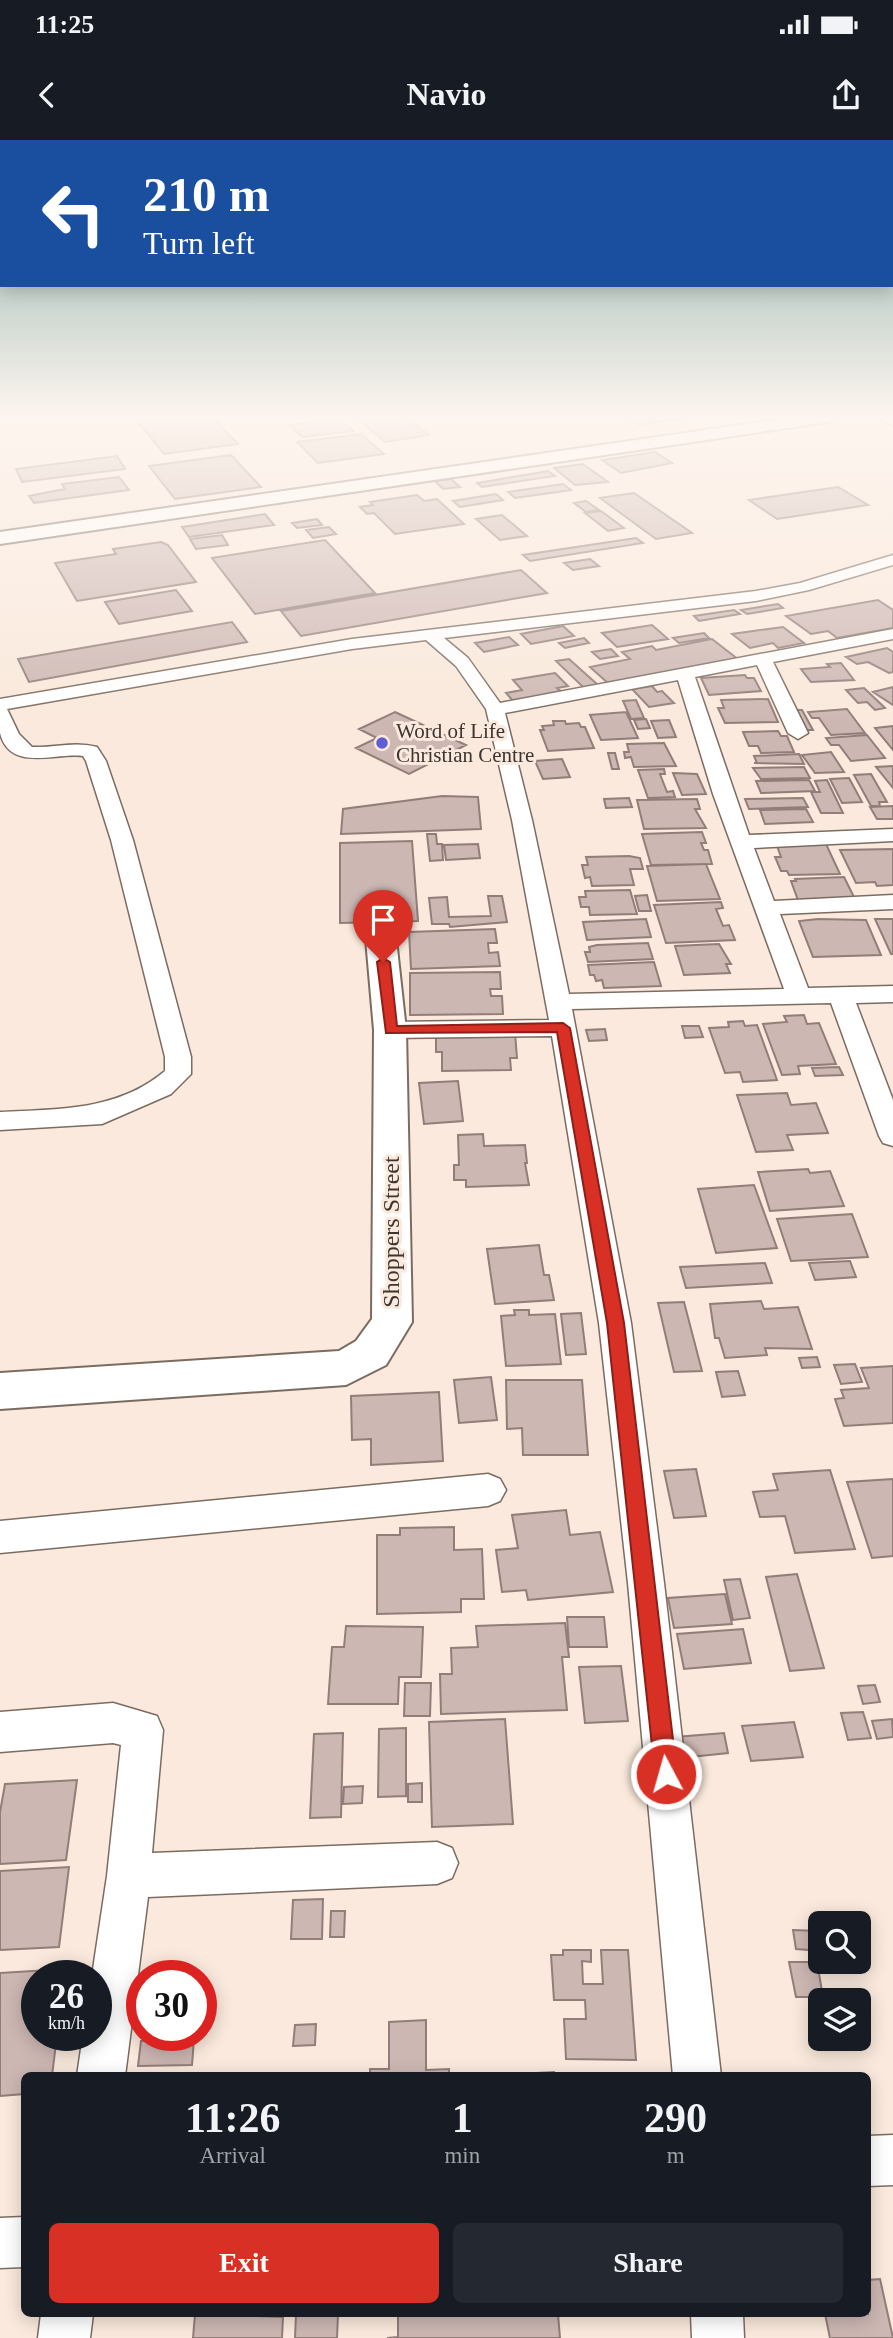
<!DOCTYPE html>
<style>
body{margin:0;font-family:Georgia,serif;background:#242831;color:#f1f3f6;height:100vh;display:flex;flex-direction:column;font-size:26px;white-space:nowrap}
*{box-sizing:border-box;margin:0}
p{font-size:23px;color:#9ea1a6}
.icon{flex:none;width:38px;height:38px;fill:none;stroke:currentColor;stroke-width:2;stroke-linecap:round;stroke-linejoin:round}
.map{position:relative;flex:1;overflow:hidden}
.drawer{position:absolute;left:21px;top:1932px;width:850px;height:245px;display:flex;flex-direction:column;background:#171b24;border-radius:10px;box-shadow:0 4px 18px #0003}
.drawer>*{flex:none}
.guide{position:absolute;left:0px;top:0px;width:894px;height:147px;box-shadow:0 4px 18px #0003;background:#1a4fa0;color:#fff;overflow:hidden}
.fabs{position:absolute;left:808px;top:1771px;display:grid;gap:14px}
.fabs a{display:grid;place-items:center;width:63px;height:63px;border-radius:10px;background:#171b24;box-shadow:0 4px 18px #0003;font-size:35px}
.speed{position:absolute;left:21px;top:1820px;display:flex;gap:14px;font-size:35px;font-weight:700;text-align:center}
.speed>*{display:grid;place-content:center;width:91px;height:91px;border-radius:50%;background:#171b24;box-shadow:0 4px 18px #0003;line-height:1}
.speed small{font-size:18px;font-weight:400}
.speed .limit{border:10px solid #d22;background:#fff;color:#111}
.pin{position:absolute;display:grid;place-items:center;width:60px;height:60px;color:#fff;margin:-72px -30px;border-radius:50% 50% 50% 0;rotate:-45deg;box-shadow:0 0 7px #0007}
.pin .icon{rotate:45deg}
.me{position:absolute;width:77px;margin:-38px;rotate:354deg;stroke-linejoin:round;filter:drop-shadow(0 0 5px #0008)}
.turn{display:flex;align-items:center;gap:24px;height:147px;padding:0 28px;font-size:32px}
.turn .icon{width:91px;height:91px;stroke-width:2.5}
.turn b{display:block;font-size:49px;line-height:60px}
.eta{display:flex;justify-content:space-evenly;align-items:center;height:119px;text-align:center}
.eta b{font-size:42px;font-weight:700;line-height:49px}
.primary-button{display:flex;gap:14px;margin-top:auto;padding:14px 28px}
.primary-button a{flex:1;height:80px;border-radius:10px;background:#d93025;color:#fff;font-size:28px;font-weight:700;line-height:80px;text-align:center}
.primary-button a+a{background:#242831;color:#f1f3f6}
.status{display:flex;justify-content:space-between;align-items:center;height:49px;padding:0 35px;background:#171b24;direction:ltr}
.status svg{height:19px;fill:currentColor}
header{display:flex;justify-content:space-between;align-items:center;height:91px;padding:0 28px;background:#171b24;font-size:32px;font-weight:700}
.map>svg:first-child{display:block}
.building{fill:#cdb7b3;stroke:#927d79;stroke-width:2}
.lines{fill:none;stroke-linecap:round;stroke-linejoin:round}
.street-casing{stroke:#7b6c61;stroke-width:3}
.secondary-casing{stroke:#7b6c61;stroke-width:4}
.street{fill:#fff;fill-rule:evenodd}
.secondary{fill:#fff;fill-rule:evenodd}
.route{fill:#d93025;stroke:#8d1f18;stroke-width:2}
.poi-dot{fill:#605cd5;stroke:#fae9dc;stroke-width:2.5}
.labels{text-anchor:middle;stroke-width:6;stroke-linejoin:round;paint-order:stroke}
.far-poi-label{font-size:21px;fill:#3c3530;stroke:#fae9dc;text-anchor:start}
.street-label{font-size:24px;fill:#3c3530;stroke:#fae9dc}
</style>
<div class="status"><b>11:25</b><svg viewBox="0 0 49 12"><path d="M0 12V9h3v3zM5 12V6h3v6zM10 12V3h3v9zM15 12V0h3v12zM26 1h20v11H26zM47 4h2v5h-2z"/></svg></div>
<header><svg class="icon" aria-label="back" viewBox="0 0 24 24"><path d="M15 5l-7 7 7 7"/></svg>Navio<svg class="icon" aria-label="share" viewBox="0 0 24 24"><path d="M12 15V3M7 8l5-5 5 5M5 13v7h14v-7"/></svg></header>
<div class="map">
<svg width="893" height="2198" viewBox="0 0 893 2198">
<rect width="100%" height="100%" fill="#fae9dc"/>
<path class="building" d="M134,277H212L238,304L164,314Z
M355,277H405L429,295L385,302Z
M626,277H694L639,285Z
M340,279L353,291L302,297L290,285Z
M361,294L384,314L318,323L297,302Z
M655,312L672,323L621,333L602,320Z
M231,315L261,347L175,359L149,326Z
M117,316L125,329L22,342L16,329Z
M583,324L608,342L575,345L554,328Z
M548,331L555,336L482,347L477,343Z
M119,337L129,350L34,363L29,356L65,349L62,344Z
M451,339L460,347L443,349L435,341Z
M563,344L571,350L515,358L508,352Z
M838,347L868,365L777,379L749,360Z
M634,353L692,393L656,399L600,358Z
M496,354L503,360L460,367L453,361Z
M417,355L424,361L437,359L464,384L395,394L374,373L367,374L360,367L373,365L370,362Z
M586,361L599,370L586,372L574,363Z
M601,371L624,388L608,391L585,373Z
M265,374L274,385L189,397L182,387Z
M502,375L527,396L500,400L476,379Z
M317,379L322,385L297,388L292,383Z
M329,387L336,394L313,398L306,390Z
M222,395L228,405L196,409L190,399Z
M636,398L643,403L530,421L523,415Z
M325,400L375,453L255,474L212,418Z
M161,402L168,405L196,442L77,461L55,423L116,414L113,409Z
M590,419L599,426L573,430L564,423Z
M521,430L547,453L301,496L281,471Z
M176,450L192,471L119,484L105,462Z
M878,460L893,470V488L837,498L828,491L811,494L786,476Z
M778,464L783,468L747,474L741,470Z
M734,470L740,474L699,481L694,476Z
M232,482L247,502L29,542L18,519Z
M652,485L668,499L617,507L602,493Z
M563,486L574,496L531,504L521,494Z
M783,487L804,503L778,508L773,503L750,508L732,494Z
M704,493L709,498L679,503L673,498Z
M509,497L518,505L484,512L475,503Z
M584,498L589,503L565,508L559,503Z
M712,499L739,520L610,545L590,527L630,519L622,512L652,506L656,510Z
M887,508L893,512V532L889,533L868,522L857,524L846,517Z
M611,509L618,516L600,519L592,512Z
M569,519L598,545L584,548L556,521Z
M841,523L854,540L811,542L801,529L830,527L827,524Z
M555,533L568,546L557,548L563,553L514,562L506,553L522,550L513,540Z
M745,535L747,538H754L761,551L709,555L701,538Z
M652,546L657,552L662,551L674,563L649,567L632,549Z
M893,547V565L873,552Z
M864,548L885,568L875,570L867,562L858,563L846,550Z
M768,559L778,582L725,583L718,568H724L721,560Z
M636,560L644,578L631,579L623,561Z
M847,569L865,593L831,595L819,578H812L808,572Z
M792,570H802L813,590H804Z
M395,572L466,605L409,634L356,608L377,598L359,589Z
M626,572L638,598L601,600L590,575Z
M646,579L650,588L638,589L634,580Z
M669,580L676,597L658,598L651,581Z
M553,581H565L566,584L579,583L581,587H585L594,608L548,611L540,590H544L542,586L554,585Z
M893,586V610L875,588Z
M778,591L781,596H787L794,612L761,613L758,606H749L743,592Z
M867,595L885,618L851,621L839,605H831L826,598Z
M664,603L676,626L634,627L631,617L625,618L624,612H629L627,604Z
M831,612L844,632L815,633L802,615Z
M608,613H615L619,629H612Z
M799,614L804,624L754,623H757L754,616Z
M562,619L570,637L543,639L535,621Z
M893,626V648L876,627Z
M804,627L810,638L761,639L753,628Z
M664,629L665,634H660L667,652L673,651L675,657L648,658L638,630Z
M673,633L697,634L706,654L682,655Z
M871,634L887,662H879L880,666H871L854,635Z
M849,638L862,662L842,663L830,639Z
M809,640L815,651L761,653L756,641Z
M827,640L843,673H821L811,652H820L815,641Z
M442,656L478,657L481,689L341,694L343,669Z
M629,658L632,667L606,668L604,659Z
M803,658L808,667L749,669L745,659Z
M697,659L700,669H695L706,688L644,689L637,660Z
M893,666V679H877L870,667Z
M806,669L813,682L765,684L760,670Z
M702,692L706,703H701L704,710H708L712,724L651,725L642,694Z
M427,694H436L437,704H442L443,720L430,721Z
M412,701L418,781L340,783V703Z
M478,704L480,718L446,720L444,705Z
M826,704L840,734L789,735L787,731H781L775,717H781L777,706Z
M893,709V745L877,746L875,742L856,743L840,710Z
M629,716L640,718L643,729H630L634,745L592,746L590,737L585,738L582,725H588L586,717Z
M706,724L720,759L657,761L647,726Z
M844,737L856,761L799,763L791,741H796L795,739Z
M630,750L637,774L590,775L589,767H581L579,757H586L585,751Z
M647,755L651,771H639L635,756Z
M488,756H502L507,782L450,787L449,784H432L429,758L447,757L449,777L491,776Z
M721,762L723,768L716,769L723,786L729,785L735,800L666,803L654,765Z
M646,779L651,797L587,800L583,782Z
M818,779L866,780L881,815L813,817L799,781Z
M875,779H893V814H891Z
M495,789L497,803H488L489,813L498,812L500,826L411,829L409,792Z
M648,803L653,819L588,822L585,812H590L589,807L597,805Z
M719,804L731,824H726L730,833L684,835L675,806Z
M654,822L661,846L604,848L602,840L596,841L594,835H590L588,825Z
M500,832L501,849H490L491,856H502L503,874L410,875V833Z
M804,875L807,884L819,883L836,924L798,926L800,934L782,935L763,884L787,882L784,876Z
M743,881L745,886L757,885L777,940L743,942L740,932L725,933L709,888L729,887L728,882Z
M682,886H699L703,897L685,898Z
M605,889L607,900L589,901L586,890Z
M436,893H515L517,918H510L511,930L442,931V912H436Z
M839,927L843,935L815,936L812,928Z
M458,941L463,981L424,984L419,943Z
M787,953L791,965L816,963L828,993L787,995L793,1010L756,1012L737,955Z
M483,994L484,1006L525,1005L527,1023H525L529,1045L466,1047V1040H454V1025H459L458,995Z
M808,1029L810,1033L830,1031L844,1066L770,1071L758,1032Z
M754,1045L777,1108L716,1113L698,1049Z
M852,1074L868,1117L791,1121L777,1079Z
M539,1105L544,1135H549L554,1160L495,1164L487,1109Z
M850,1121L856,1137L815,1140L809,1123Z
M765,1123L772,1143L686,1148L680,1127Z
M761,1161L764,1169L798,1167L812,1209L765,1208L767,1215L725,1218L719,1198H715L710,1164Z
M684,1162L702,1231L674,1232L658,1163Z
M514,1170H529V1175L555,1174L561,1224L506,1226L501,1176L515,1175Z
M581,1173L586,1214L566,1215L561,1174Z
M817,1217L820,1227L802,1228L799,1218Z
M855,1224L862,1242L841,1244L834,1225Z
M893,1226V1283L844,1286L835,1259L844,1258L841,1250L869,1248L861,1228Z
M738,1231L745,1255L722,1257L716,1232Z
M491,1237L497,1280L459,1283L454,1240Z
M506,1240H582L588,1315H523L522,1288L507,1289Z
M439,1252L443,1321L371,1325V1299L352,1300L351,1256Z
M696,1329L706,1376L674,1378L664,1331Z
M830,1330L855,1409L795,1413L785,1376L760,1377L753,1352L778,1350L773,1334Z
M893,1339V1416L872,1418L847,1342Z
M566,1370L570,1395L600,1392L613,1452L528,1460L526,1450L502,1452L496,1410L518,1408L512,1375Z
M454,1387V1410L482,1409L484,1459H461V1472L377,1474V1395H400V1388Z
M797,1434L824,1528L790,1531L766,1437Z
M740,1439L750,1478L733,1480L724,1440Z
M725,1454L732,1484L674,1488L668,1458Z
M567,1477H604L607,1507H569Z
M565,1483L569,1517H562L567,1570L441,1574L440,1534H452L451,1508L478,1507L476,1486Z
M346,1486L423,1487L421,1537H399L398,1564H328L332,1507H344Z
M743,1489L751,1523L684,1529L677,1494Z
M621,1526L628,1581L585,1583L579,1527Z
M405,1543H431L430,1576H404Z
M875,1545L880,1562L863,1564L858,1546Z
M863,1572L871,1598L848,1600L841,1573Z
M505,1579L513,1684L432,1687L429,1582Z
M892,1579L893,1597L877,1599L872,1581Z
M794,1582L803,1617L751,1621L742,1586Z
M406,1588V1656L378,1657L379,1589Z
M343,1593L341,1677L310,1678L314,1594Z
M724,1593L728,1613L681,1618L676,1597Z
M77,1640L66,1720L0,1724V1672L5,1644Z
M422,1643V1662H408V1644Z
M363,1646L362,1663L343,1664L344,1647Z
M69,1727L59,1807L0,1810V1731Z
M323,1759L322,1799H291L293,1760Z
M331,1771H345L344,1797H330Z
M793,1790L819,1791L821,1811L796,1809Z
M563,1810H591V1822L582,1821L583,1844H603L601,1810H628L636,1920L566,1919L564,1879H586L585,1860H554L551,1815H563Z
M789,1822H817L823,1857H796Z
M65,1829L64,1836H37V1895H57L52,1936H24V1954L0,1956V1833Z
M426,1880V1930L449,1929V1936H370V1929H389V1882Z
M316,1884L315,1905L293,1906L295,1885Z
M194,1899L192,1925L138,1926L141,1901Z
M554,1932L555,1936H479Z
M880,2139L893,2198H830L825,2174H868V2140Z
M195,2174L283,2177L282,2198H193Z
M296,2174H338L337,2198H295Z
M398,2174H558L560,2198H387L398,2197Z"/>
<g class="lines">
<defs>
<path id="street" d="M876,277H893V286Z
M893,415V425L809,450L756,461L444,498L468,518L500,563L893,489V499L773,522L808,593L798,599L788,593L757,525L695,537L749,695L893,689V701L754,708L774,761L893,755V769L780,774L808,848L893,846V862L856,863L893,960V1006L883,1003L879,996L831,863L572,869L631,1183L664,1443L721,1936H673L628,1443L599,1183L552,896L390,898L381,896L377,890L381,884L390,882L549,880L512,680L486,569L456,526L426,500L352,509L7,569L19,594L32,607C55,608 74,601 97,607L106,621L133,700L191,917V934L171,954L102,984L0,990V972C58,969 118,971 165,931V917L111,700L86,621L83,616C56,612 10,633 0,593C0,583 0,570 0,559L352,499L756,451L800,443ZM678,540L713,654L784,849L569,854L532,680L505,573Z
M488,1334L500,1339L506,1350L500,1361L488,1366L0,1413V1381Z
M113,1563L157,1576L163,1590L152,1713L437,1702L452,1708L458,1723L452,1738L437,1744L148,1757L125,1936H77L83,1895H96V1836H92L107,1736L121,1605L113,1603L0,1612V1572Z
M893,1995V2045L868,2046V1996Z
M24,2077V2127L0,2128V2078Z
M41,2174H93L90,2198H38Z
M691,2174H743L744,2198H692Z"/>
<path id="secondary" d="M795,277H836L828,282L0,404V392Z
M381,790L392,793L396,799L406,890L412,1182L386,1225L346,1245L0,1269V1233L339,1211L356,1201L372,1179L374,890L366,799L370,793Z"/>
</defs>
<use href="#street" class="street-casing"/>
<use href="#secondary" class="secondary-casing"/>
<use href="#street" class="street"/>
<use href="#secondary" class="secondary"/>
</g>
<linearGradient id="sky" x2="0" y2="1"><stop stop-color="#83a8a2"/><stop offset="0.47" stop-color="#fdf5ef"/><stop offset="1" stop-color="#fdf5ef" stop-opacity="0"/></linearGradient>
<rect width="893" height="585" fill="url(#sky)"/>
<path class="route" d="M383,818L390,822L397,886L563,883L570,888L624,1183L677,1634L674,1642L666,1645L658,1642L655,1634L607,1183L557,892L386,893L377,822Z"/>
<circle class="poi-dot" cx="382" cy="603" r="7"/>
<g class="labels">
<g class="far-poi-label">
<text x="396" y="598">Word of Life<tspan x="396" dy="24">Christian Centre</tspan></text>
</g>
<g class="street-label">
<text transform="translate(391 1092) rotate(-90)" y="8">Shoppers Street</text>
</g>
</g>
</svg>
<div class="fabs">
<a><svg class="icon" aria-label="search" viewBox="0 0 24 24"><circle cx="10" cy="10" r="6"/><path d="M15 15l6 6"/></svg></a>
<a><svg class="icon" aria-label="layers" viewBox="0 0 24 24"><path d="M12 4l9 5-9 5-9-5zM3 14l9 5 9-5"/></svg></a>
</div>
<div class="speed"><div>26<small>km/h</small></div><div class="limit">30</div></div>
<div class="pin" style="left:383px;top:822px;background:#d93025"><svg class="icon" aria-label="arrive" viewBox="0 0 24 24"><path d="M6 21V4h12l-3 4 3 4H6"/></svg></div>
<svg class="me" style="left:666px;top:1634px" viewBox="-20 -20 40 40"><circle r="17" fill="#d93025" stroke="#fff" stroke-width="3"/><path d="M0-11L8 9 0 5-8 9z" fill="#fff"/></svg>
<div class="guide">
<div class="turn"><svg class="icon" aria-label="left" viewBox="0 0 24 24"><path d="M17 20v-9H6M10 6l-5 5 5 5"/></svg><div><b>210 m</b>Turn left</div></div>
</div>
<section class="drawer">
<div class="eta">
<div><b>11:26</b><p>Arrival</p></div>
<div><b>1</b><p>min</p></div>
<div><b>290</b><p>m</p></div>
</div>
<div class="primary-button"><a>Exit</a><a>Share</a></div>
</section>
</div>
